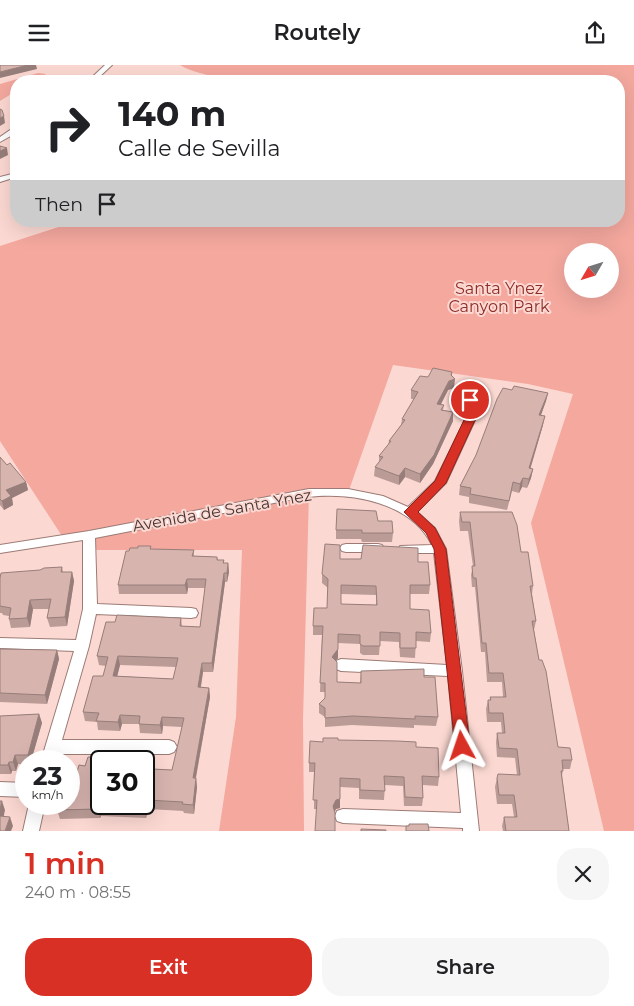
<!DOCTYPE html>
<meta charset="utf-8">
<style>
body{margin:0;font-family:Montserrat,sans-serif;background:#f6f6f6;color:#202124;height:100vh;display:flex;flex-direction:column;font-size:19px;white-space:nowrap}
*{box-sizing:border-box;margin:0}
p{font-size:16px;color:#757577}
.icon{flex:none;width:28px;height:28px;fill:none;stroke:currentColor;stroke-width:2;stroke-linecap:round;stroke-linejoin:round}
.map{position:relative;height:766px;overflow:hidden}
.sheet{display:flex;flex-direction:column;background:#fff;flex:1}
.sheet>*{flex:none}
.top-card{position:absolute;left:10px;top:10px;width:615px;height:152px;border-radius:20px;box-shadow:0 5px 20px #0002;background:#fff;color:#202124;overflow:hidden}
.needle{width:32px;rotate:231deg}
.buttons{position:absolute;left:564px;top:178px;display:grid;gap:10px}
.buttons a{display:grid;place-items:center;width:55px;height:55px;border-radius:50%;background:#fff;box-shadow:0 5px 20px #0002;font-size:25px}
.speed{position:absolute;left:15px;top:685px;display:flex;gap:10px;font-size:25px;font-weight:700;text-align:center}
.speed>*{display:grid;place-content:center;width:65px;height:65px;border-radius:50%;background:#fff;box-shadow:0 5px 20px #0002;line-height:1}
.speed small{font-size:12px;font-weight:400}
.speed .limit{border:2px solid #111;border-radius:8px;background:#fff;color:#111}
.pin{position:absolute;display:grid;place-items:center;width:42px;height:42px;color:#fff;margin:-21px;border:2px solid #fff;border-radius:50%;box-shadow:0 1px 5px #0007}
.me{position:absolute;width:55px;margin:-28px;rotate:355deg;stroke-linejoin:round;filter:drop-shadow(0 0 4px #0008)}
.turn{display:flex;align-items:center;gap:18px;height:105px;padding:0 25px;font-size:22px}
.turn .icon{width:65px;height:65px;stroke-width:2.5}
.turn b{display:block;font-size:35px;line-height:42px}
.then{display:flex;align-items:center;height:48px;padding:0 25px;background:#0003;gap:10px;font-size:19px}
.round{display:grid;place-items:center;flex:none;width:52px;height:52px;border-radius:20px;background:#f6f6f6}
.headline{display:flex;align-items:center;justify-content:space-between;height:85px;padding:0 25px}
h1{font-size:30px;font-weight:600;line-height:38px;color:#d93025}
.action{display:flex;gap:10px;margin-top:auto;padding:10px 25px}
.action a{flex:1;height:58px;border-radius:20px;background:#d93025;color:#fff;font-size:20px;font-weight:600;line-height:58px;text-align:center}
.action a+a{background:#f6f6f6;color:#202124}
header{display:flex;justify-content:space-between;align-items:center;height:65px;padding:0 25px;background:#fff;font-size:22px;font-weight:600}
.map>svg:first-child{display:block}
.green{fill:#f4a89e;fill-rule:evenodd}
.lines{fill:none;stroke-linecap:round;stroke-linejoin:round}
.minor-casing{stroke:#9c7b76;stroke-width:2}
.minor{fill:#fff;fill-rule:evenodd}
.wall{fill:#ba9b96;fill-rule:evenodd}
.shaded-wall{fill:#977e7a}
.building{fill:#d8b4af;stroke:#977e7a;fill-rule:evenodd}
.route{fill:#d93025;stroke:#8d1f18}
.labels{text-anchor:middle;stroke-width:4;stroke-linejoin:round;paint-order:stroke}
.park-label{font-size:16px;fill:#8d2d26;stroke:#fcd8d2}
.street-label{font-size:16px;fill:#453634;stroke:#fcd8d2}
</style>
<header><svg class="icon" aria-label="menu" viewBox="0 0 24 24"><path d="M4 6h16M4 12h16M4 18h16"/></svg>Routely<svg class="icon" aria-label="share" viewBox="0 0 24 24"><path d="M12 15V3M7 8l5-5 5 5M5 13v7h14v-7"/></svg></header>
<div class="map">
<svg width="634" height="766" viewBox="0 0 634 766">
<rect width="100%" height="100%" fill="#fcd8d2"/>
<path class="green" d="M180,0H634V766H604L531,458L573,329L528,319L393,300L348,428H309L303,655L304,766H219L236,652L242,485H89V470L64,474L0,376V181L77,156H619V16H218C207,7 191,8 180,0ZM572,186H610V224H572Z
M38,8L46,9L33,16H16V26L0,36V19Z"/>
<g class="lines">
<defs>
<path id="minor" d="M105,0H112L95,16H88Z
M13,63H16V68L0,77V72Z
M16,108V112L0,117V112Z
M470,332L475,335L476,353L446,418L417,447L435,463L446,484L462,606L479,766H463V763L343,758L337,756L335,751L337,746L343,744L461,748L448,611L341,606L336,604L334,600L336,596L341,594L447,600L434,488H404L400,487L398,484L400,481L432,480C411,437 351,427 308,432C278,436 248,444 218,449C177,457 136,465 95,473L97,539L191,543L196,544L198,548L196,552L191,553L96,549L89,581L62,675H169L174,677L177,682L174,687L169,689H59L57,696H41L74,586L0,583V573L76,575L83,544V475L0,488V480L89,466L309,424H348L383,431L408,442L435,416L466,353L465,335Z
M346,479H378L382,480L384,483L382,486L378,487H346L342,486L340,483L342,480Z
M0,717L26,718V732L0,731Z
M29,739H45L39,766H23Z"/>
</defs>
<use href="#minor" class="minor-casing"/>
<use href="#minor" class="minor"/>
</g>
<path class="wall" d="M452,307V311L454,323L448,325L441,339L444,340L443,345L453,347V356L433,399L420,418L405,412L399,420L374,411L375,402L379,397V391L388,380L389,376L401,360L402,354L414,334H411V325L428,312Z
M512,325L548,328L546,336L541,350L543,360L530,403L533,404L531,413L527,423L522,422L519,428L512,426L507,445L469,438V432L459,430L460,421Z
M0,392L7,400L26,417L28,425L12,433L13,440L4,445L0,440Z
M460,447L521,487L533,521L532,529L536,556L534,565L539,595L558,682L572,695L570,704H563L562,711L569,766H503L502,761L504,752H514L512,739H497L495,722L497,713L517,710L515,693L497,692L496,677L497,668H502L501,657H487L486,644L488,635H490V632H503L502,617H487L485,587H481L475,522H472L471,510L473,501L468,466H460L459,456Z
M378,456L393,468L392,477H362L361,474H336V465Z
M138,481H151V484L194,485V491L217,492L218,495H224V498H228L229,507L227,517H225L213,607H203L201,622L209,623L210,632L196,713L197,722L194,749L184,748L183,746L148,744L146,753L101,751L100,753L60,754L57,745L59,739H69V707H77L79,700L85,701L88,692L143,693V696H101V739H144V699H153L154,704L172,705L182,662L163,661L162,669L140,668L139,659H122L120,666L98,665L97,657L85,656L83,647L93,611H103L106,601L99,600L97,591L106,557H115L117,550L181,553L182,561L200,562L205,523H188L187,529H119L118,520L126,486H129L130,483H138ZM120,600L176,602L173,614L117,611Z
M340,494L418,497L430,520L429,529H410V544L431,568L430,577L416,576L415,593L400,592L399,577L380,576L379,590H363L360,588V579L338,578V593L336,596L337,617L360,618L361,606L424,612L438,652L436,661L414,660V663L352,660L325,662V652L319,648V639L325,633V627H320L322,570H313V561L327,543L328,523L322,518V509ZM341,529L376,530V540L341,539Z
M62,502L63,507H72L74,516L67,561L50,562L47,553L49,544H33L30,562L11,563L9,554V551L3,550L2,548H0V513Z
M0,584L57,585L59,594L47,639L0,637Z
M39,649L42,658L31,696H26V699H18L16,706H12L11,709H0V651Z
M338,675L416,682L439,712L438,721L423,720V733L422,741H404L403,721L385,720L384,735L359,734V723L340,722V743L336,744L335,746L314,744V707H309V698L323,677Z"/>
<path class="shaded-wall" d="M28,0H36L37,4L0,13V7Z
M4,51L5,58L0,61V53Z
M7,83L8,90L0,94V86Z
M452,307L451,315L455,314L454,323L448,325L437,347V339Z
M548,328L546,336L538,358L539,350Z
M453,347V356L433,399L420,418V409Z
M545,351L543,360L528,412L529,403Z
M405,403V412L399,420V411Z
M533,404L531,413L527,423L529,414Z
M523,413L522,422L519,428L520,419Z
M26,417L28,425L12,433L13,440L4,445L2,436L6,425Z
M228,498L229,507L227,517V508Z
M72,507L74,516L67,561L65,552Z
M224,508L225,517L213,607L212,598Z
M187,514L188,523L187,529L185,520Z
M30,535L33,544L30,562L27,553Z
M338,584V593L332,601V592Z
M57,585L59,594L47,639L45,630Z
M118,591L120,600L115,620L113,611Z
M202,598L203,607L199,631L198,622Z
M209,623L210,632L194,722L193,713Z
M39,649L42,658L31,696H29L28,690Z
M120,650L122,659L120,666L118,657Z
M162,652L163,661L162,669L160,660Z
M15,690L18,699L16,706L13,697Z
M9,697L12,706L11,709L8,700Z
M196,713L197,722L194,749L193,740Z
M340,734V743L336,744L333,750V741L336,735Z
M146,735L148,744L146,753L145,744Z
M2,736L5,745L2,760L0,755V745Z
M98,742L101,751L100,753L98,744Z
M10,752L13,761L11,766H5Z"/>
<path class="building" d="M0,0H28L0,7Z
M0,44L2,45L4,51L0,53Z
M0,81L7,83L0,86Z
M433,303L452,307L451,310L455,314L449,316L437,339L444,340L441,345L453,347L434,390L420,409L405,403L399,411L375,402L383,392L379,391L391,376H389L405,355L402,354L418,327L411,325L420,311L428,312Z
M514,321L548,328L539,350L545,351L529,403L533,404L529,414L523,413L520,419L513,417L509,436L470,429L471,423L460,421L476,390L497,334L503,323L512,325Z
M0,392L7,400L10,398L26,417L6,425L11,431L2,436L0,434Z
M337,444L376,446L378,456H392L393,468H362V465H336Z
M460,447H512L517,460L521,487H528L533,521H530L536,556H532L539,595H542L546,606L558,682L570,683L572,695H562L563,706H561L569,766H506L504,752H517L514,730H499L497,713L498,709L520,710L517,684L499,683L497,668H505L503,648H489L488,635H491L490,632H506L503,608H489L486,578H482L476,513H473L472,501H475L470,457H462Z
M325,479L340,480V494H361L363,480L418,483V497H428L430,520H410V544L429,545L431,568L416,567V583H400V568L380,567V581H363L360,579V570L338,569V584L332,592L337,597V617L361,618V606L424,604V612H435L438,652L415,651V654L353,651L325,653V643L319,639L325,633V618H320L323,561H313L314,543H327L328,514L322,509ZM341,520L376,521L377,540L341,539Z
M138,481H151L150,484L194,485L192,491L217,492V495H224L223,498H228L227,508H224L212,598H202L198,622L209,623L193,713H196L193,740L182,739L183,737L146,735L145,744L98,742V744L57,745L59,739H69V707H77L79,700L85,701L88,692L143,693L142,696H101V739H144V699H153L152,704L172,705L184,653L162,652L160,660L139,659L140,651L120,650L118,657L96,656L99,648L83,647L93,611H103L108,592L97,591L106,557H115L117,550L181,553L180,561L200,562L206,514H187L185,520H118L126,486H129L130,483H138ZM118,591L178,593L173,614L113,611Z
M62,502L61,507H72L65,552L47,553L51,534L30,535L27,553L9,554L11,543L0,541V513L1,508L40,505L44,503Z
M0,584L57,585L45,630L0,628Z
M39,649L28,690H15L13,697H9L8,700H0V651Z
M323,673H338V675L397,676L416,677V682L438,683L439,712L422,711L423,733L405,732L404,712L384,711L385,726L360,725V714L340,713V734L336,735L333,741L335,748V766H315L317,735H313L315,698H309L310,676L323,677Z
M0,736H2L0,745Z
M0,751L10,752L5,766H0Z
M409,759H428L429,766H406V761H409Z
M361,764L386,765V766H361Z"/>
<path class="route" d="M470,332L476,335V353L446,418L418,447L435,463L446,484L470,681L468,686L462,687L457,686L455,681L434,484L426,468L404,447L435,416L465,353V335Z"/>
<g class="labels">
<g class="park-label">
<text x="499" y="229">Santa Ynez<tspan x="499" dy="18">Canyon Park</tspan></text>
</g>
<g class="street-label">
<text transform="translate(222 445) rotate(-10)" y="6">Avenida de Santa Ynez</text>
</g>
</g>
</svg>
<div class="buttons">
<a><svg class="needle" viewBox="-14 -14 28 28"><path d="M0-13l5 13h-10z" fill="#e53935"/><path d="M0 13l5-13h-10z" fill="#757577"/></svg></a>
</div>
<div class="speed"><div>23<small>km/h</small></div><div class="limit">30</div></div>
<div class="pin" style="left:470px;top:335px;background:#d93025"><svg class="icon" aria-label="arrive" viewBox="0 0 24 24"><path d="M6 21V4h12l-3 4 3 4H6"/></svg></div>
<svg class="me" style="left:462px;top:681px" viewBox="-20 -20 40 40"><path d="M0-17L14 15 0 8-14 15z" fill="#d93025" stroke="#fff" stroke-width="4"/></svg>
<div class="top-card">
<div class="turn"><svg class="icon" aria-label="right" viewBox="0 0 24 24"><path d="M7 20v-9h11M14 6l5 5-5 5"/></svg><div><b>140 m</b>Calle de Sevilla</div></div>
<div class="then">Then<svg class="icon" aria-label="arrive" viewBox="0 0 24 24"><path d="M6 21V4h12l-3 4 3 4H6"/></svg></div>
</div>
</div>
<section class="sheet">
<div class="headline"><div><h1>1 min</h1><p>240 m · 08:55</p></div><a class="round"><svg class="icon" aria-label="close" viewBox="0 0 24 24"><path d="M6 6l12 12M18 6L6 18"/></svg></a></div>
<div class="action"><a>Exit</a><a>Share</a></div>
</section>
